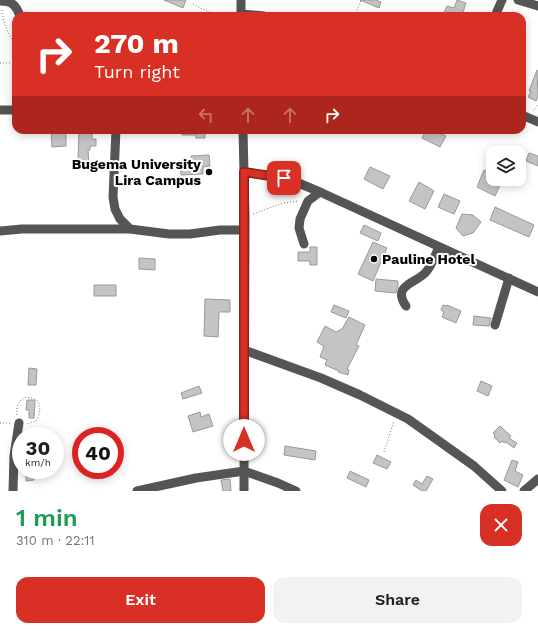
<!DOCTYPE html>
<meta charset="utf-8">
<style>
body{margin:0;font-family:"Work Sans",sans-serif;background:#f2f2f2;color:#202124;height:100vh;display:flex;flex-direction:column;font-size:15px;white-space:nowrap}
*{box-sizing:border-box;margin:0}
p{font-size:13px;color:#757577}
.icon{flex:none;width:22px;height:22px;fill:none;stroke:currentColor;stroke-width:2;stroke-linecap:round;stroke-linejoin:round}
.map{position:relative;height:491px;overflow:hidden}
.sheet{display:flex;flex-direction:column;background:#fff;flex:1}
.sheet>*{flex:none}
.banner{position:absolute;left:12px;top:12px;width:514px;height:122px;border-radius:12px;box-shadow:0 2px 10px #0003;background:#d93025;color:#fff;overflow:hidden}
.tools{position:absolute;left:486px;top:146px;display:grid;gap:8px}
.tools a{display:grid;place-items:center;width:40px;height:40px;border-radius:8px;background:#fff;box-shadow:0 2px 10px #0003;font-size:20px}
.speed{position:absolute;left:12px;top:427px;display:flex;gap:8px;font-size:20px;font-weight:700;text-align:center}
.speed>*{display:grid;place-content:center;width:52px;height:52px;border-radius:50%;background:#fff;box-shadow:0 2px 10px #0003;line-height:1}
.speed small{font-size:10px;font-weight:400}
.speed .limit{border:6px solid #d22;background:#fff;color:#111}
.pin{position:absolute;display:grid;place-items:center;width:34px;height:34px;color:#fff;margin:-17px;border-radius:8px;box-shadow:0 2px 6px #0006}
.me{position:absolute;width:44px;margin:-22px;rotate:0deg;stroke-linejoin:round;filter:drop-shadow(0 0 3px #0008)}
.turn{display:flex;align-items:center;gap:14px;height:84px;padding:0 16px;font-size:18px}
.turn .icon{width:52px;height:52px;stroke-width:2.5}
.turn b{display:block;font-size:28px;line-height:34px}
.lanes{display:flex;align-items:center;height:38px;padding:0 16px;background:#0003;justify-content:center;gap:20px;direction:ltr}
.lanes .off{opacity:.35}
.round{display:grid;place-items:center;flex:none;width:42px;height:42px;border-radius:12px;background:#f2f2f2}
.overview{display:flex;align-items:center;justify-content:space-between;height:68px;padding:0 16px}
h1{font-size:24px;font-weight:600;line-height:30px;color:#1e9e55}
.primary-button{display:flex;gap:8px;margin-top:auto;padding:8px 16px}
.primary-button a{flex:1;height:46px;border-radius:12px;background:#d93025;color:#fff;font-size:16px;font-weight:600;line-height:46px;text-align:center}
.primary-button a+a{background:#f2f2f2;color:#202124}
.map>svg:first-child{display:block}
.building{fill:#c4c4c4;stroke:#999}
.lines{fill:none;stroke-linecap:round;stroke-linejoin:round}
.path{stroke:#777;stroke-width:1;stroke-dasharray:1 2;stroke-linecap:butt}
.minor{stroke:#555;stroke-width:9}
.route-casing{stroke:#8d1f18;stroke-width:10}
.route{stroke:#d93025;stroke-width:7}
.poi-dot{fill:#000;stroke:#fff;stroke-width:1.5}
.labels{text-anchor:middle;stroke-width:4;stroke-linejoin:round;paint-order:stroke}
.poi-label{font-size:14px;font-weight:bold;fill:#000;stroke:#fff;text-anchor:end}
</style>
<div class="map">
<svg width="538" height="491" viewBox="0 0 538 491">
<rect width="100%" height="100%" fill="#fff"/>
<path class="building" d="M164,0H186L183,8Z
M360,0H376L381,2L379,8Z
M457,0L466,3L462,16L443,15L447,6L454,8Z
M537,70L538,96L536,101L528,97L531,91H529Z
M51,130H66V146L52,147Z
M81,130H92V139H96V146H90V150H88L89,166L75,167L74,159H78L79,131Z
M182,130H205V138H196V135H182Z
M426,130H434L446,136L440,147L422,138Z
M529,153L538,156V166L526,161Z
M209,155L210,166L203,167V174L181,175L180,163H192L191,156Z
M370,167L390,176L383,189L364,179Z
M484,170L493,174V179H503L495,196L477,187Z
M419,182L434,191L425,209L409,201Z
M444,194L460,201L454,214L438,207Z
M495,207L534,225L529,237L490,220Z
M462,214L473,215L481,222L473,233L463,236L456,228Z
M364,225L381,233L378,241L360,233Z
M373,242L387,248L373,281L358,274Z
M310,247H317V265H310V261H298V252H310Z
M139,258L155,259V270L139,269Z
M376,279L398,281V286L396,293L375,291Z
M94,285H116V296H94Z
M205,299L230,300V312H219L218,337L204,336Z
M334,305L349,311L346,318L331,312Z
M443,305L447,306V305L461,311L456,323L442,317L444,312L441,310Z
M474,316L491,318L489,326L473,325Z
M349,317L365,325L356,345L359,346L347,369L349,370L348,375L338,372L339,371L325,365L327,360L320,357L324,346L317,342L325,326L336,332L342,329Z
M29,368L37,369L36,385H28Z
M481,381L492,386L488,396L477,391Z
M199,386L202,393L183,399L181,393Z
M27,400H35L34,418H29V410H26Z
M200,412L201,417L209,414L213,426L193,432L188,416Z
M500,426L511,436L509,438L517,443L514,448L506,442L504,443L502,441L500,443L494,437L495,435L493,433Z
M285,446L316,451L315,460L284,455Z
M377,455L391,462L387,469L373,463Z
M512,460L518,462L515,471L523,475L518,487L504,480Z
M26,470H34V480L26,481Z
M350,471L369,480L366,487L347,478Z
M427,476L433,479L426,491H422L413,485L416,480L422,484Z
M230,479L231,491H223L221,480Z"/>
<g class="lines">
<path class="path" d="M193,4C206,11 218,17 234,15
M2,10C3,24 9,35 16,46
M355,16L361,0
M0,63H16
M533,111L538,105
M253,214L283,203L299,201
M17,415C15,399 26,393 38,401C41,409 40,414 36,421L27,424
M0,423H11
M384,452L394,421"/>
<path class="minor" d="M241,0V16
M518,0L538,6
M0,1C12,1 16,5 20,16
M241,14L264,16
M495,16L502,0
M0,110H16
M522,115L538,122
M116,130L113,197L115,209L120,219L130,229
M243,130L245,217L244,491
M244,172L289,179L320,192L538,292
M0,231L22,229H130L169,234H190L220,230H244
M304,244L299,228L300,219L308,201L320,192
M406,306C391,285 417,283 426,272C432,265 435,255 439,247
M495,325L509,278
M244,350L321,378L360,395L408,419L474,466L502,491
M13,491L14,456L19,423
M137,491L196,478L244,471L278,483L296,491
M524,491L538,479"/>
</g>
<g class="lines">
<defs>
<path id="route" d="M244,440V172L284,178"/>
</defs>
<use href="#route" class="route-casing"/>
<use href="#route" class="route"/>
</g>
<g class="poi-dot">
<circle cx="209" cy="172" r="4"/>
<circle cx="374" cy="259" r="4"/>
</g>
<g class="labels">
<g class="poi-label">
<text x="201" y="169">Bugema University<tspan x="201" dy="16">Lira Campus</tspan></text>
<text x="382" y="264" text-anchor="start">Pauline Hotel</text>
</g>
</g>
</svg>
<div class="tools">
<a><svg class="icon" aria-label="layers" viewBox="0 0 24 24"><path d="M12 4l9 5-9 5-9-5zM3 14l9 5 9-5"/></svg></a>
</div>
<div class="speed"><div>30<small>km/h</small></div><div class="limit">40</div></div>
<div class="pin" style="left:284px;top:178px;background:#d93025"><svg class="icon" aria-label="arrive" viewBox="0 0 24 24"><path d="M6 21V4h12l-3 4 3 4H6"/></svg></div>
<svg class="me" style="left:244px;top:440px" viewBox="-20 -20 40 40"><circle r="19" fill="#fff"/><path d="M0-13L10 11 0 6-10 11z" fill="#d93025"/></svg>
<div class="banner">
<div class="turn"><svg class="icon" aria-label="right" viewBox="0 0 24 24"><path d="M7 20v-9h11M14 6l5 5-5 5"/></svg><div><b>270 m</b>Turn right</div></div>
<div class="lanes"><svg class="icon off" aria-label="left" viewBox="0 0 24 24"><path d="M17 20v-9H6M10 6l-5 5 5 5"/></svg><svg class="icon off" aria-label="ahead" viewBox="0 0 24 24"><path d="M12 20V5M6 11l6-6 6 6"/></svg><svg class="icon off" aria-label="ahead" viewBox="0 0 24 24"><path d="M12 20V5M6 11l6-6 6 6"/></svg><svg class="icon" aria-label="right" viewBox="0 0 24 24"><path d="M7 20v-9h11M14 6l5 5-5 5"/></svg></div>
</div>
</div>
<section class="sheet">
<div class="overview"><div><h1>1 min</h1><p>310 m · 22:11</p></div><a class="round" style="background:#d93025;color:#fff"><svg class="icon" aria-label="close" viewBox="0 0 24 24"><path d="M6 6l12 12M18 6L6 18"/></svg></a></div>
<div class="primary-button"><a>Exit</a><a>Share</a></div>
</section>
